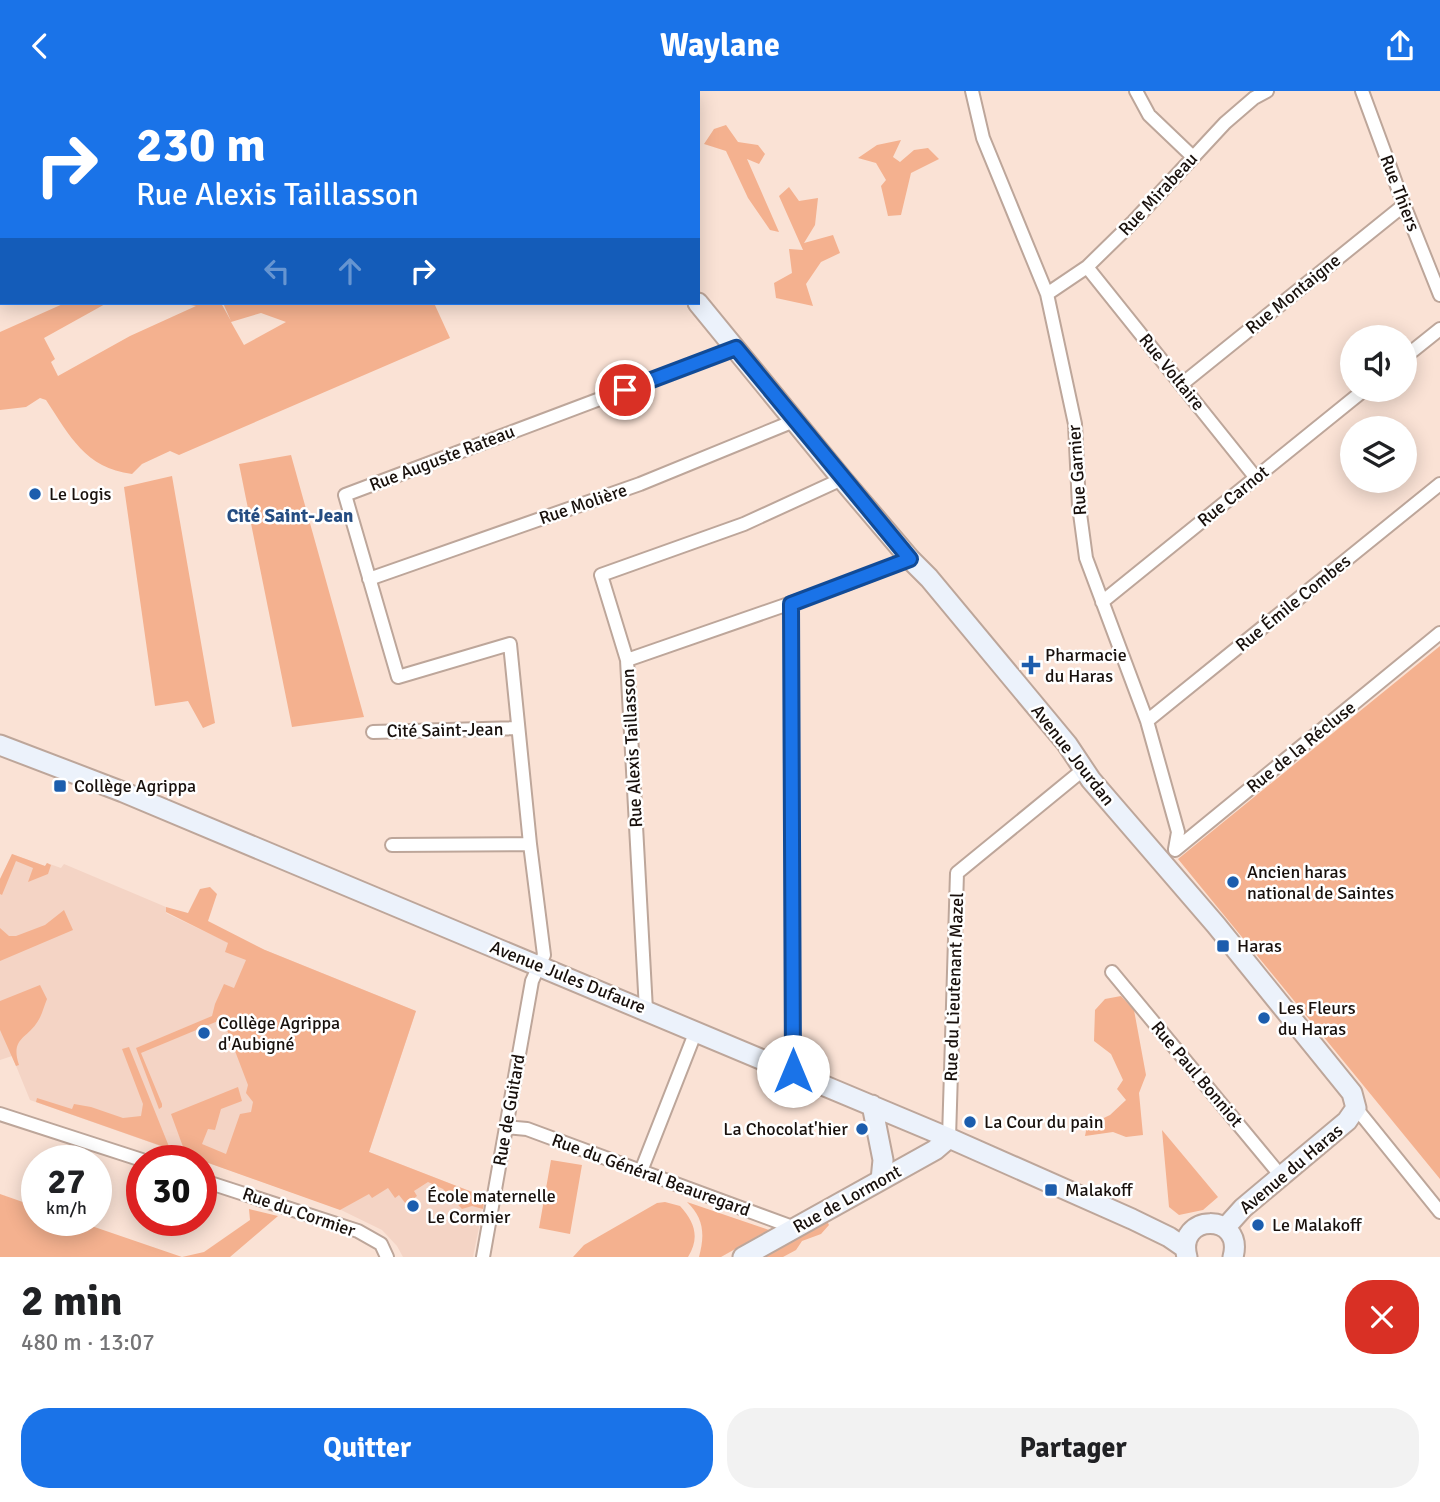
<!DOCTYPE html>
<html lang="fr">
<meta charset="utf-8">
<style>
body{margin:0;font-family:Signika,sans-serif;background:#f2f2f2;color:#202124;height:100vh;display:flex;flex-direction:column;font-size:26px;white-space:nowrap}
*{box-sizing:border-box;margin:0}
p{font-size:23px;color:#757577}
.icon{flex:none;width:38px;height:38px;fill:none;stroke:currentColor;stroke-width:2;stroke-linecap:round;stroke-linejoin:round}
.map{position:relative;height:1166px;overflow:hidden}
.panel{display:flex;flex-direction:column;background:#fff;flex:1}
.panel>*{flex:none}
.guide{position:absolute;left:0px;top:0px;width:700px;height:214px;box-shadow:0 4px 18px #0003;background:#1a73e8;color:#fff;overflow:hidden}
.buttons{position:absolute;left:1340px;top:234px;display:grid;gap:14px}
.buttons a{display:grid;place-items:center;width:77px;height:77px;border-radius:50%;background:#fff;box-shadow:0 4px 18px #0003;font-size:35px}
.speed{position:absolute;left:21px;top:1054px;display:flex;gap:14px;font-size:35px;font-weight:700;text-align:center}
.speed>*{display:grid;place-content:center;width:91px;height:91px;border-radius:50%;background:#fff;box-shadow:0 4px 18px #0003;line-height:1}
.speed small{font-size:18px;font-weight:400}
.speed .limit{border:10px solid #d22;background:#fff;color:#111}
.pin{position:absolute;display:grid;place-items:center;width:60px;height:60px;color:#fff;margin:-30px;border:4px solid #fff;border-radius:50%;box-shadow:0 2px 7px #0007}
.me{position:absolute;width:77px;margin:-38px;rotate:0deg;stroke-linejoin:round;filter:drop-shadow(0 0 5px #0008)}
.turn{display:flex;align-items:center;gap:24px;height:147px;padding:0 21px;font-size:32px}
.turn .icon{width:91px;height:91px;stroke-width:2.5}
.turn b{display:block;font-size:49px;line-height:60px}
.lanes{display:flex;align-items:center;height:66px;padding:0 21px;background:#0003;justify-content:center;gap:35px;direction:ltr}
.lanes .off{opacity:.35}
.round{display:grid;place-items:center;flex:none;width:74px;height:74px;border-radius:28px;background:#f2f2f2}
.summary{display:flex;align-items:center;justify-content:space-between;height:119px;padding:0 21px}
h1{font-size:42px;font-weight:700;line-height:52px}
.button{display:flex;gap:14px;margin-top:auto;padding:14px 21px}
.button a{flex:1;height:80px;border-radius:28px;background:#1a73e8;color:#fff;font-size:28px;font-weight:700;line-height:80px;text-align:center}
.button a+a{background:#f2f2f2;color:#202124}
header{display:flex;justify-content:space-between;align-items:center;height:91px;padding:0 21px;background:#1a73e8;color:#fff;font-size:32px;font-weight:700}
.map>svg:first-child{display:block}
.built{fill:#f4d4c5}
.green{fill:#f4b18f;fill-rule:evenodd}
.lines{fill:none;stroke-linecap:round;stroke-linejoin:round}
.street-casing{stroke:#bda69a;stroke-width:16}
.secondary-casing{stroke:#bda69a;stroke-width:23}
.street{stroke:#fff;stroke-width:12}
.secondary{stroke:#ecf2fb;stroke-width:19}
.route-casing{stroke:#114b97;stroke-width:18}
.route{stroke:#1a73e8;stroke-width:12}
.poi-dot{fill:#1c5dad;stroke:#fff;stroke-width:2.5}
.labels{text-anchor:middle;stroke-width:5;stroke-linejoin:round;paint-order:stroke}
.street-label{font-size:18px;fill:#18100c;stroke:#fff}
.poi-label{font-size:18px;fill:#18100c;stroke:#fff;text-anchor:start}
.neighbourhood-label{font-size:19px;font-weight:bold;fill:#254d82;stroke:#fff}
</style>
<header><svg class="icon" aria-label="back" viewBox="0 0 24 24"><path d="M15 5l-7 7 7 7"/></svg>Waylane<svg class="icon" aria-label="share" viewBox="0 0 24 24"><path d="M12 15V3M7 8l5-5 5 5M5 13v7h14v-7"/></svg></header>
<div class="map">
<svg width="1440" height="1166" viewBox="0 0 1440 1166">
<rect width="100%" height="100%" fill="#fae2d5"/>
<path class="built" d="M12,763L45,775L47,772L61,777L64,773L166,816V822L258,866L265,859L416,920L369,1061L485,1106L473,1166H403L397,1155L382,1139L339,1118L30,1009L12,965L0,969V788Z"/>
<path class="green" d="M726,34L738,51L758,54L765,63L759,73L747,68L779,141L770,139L748,107L726,60L704,53L714,38Z
M901,49L893,66L900,71L914,59L928,57L939,68L911,82L901,124L888,125L881,95L886,89L876,72L858,67L877,54Z
M789,96L799,110L818,107L815,134L804,152L833,144L840,162L821,171L806,193L813,215L776,207L774,192L792,182L789,158L803,159L779,105Z
M65,212H107L44,247L55,268L51,271L58,285L130,245L196,215L180,212H221L231,230L223,212H434L450,247L179,364L170,360L142,373L132,383C85,377 70,345 46,309L40,307L26,316L0,319V241ZM261,222L286,231L244,254L231,231Z
M291,364L364,626L292,636L239,373Z
M172,385L215,632L203,637L188,610L155,615L124,396Z
M1440,555V1088L1178,768Z
M12,763L45,775L47,772L51,774L48,783L28,791L33,777L16,770L2,804L0,803V788Z
M210,796L217,803L208,830L265,859L416,920L369,1061L485,1106L483,1118L472,1115L462,1118L443,1098L428,1091L414,1100L417,1105L406,1113L399,1104L395,1107L388,1097L372,1107L369,1103L340,1119L186,1064L171,1023L238,996L242,1010L221,1018L215,1039L208,1038L202,1053L226,1063L240,1023L251,1021L253,1011L246,1002L248,994L227,939L221,937L218,930L141,962L162,1013V1016L159,1018L136,957L212,925L215,913L224,893L234,897L246,869L225,861L228,852L166,821V816L188,822L200,798Z
M64,819L73,839L0,870V837L9,845H16L45,834Z
M40,894L47,908C44,915 42,924 38,930C27,948 10,947 19,974L16,975L0,939V910Z
M1121,905L1134,919L1146,984L1139,1002L1143,1044L1126,1046L1113,1041L1085,1045L1087,1035L1110,1024L1126,1009L1117,998L1123,989L1111,963L1094,950L1095,919L1105,908Z
M129,956L170,1058L36,1011L37,1007L72,1018L74,1013L91,1016L123,1027L141,1025L143,1013L122,958Z
M1162,1039L1218,1106L1203,1119L1179,1124L1169,1116Z
M551,1069L582,1074L570,1143L539,1137Z
M0,1103L37,1116V1129H74L182,1166H0Z
M665,1111L680,1115C695,1131 700,1147 688,1166H573L584,1154L657,1112Z
M687,1111L769,1139L721,1166H699C705,1144 704,1127 687,1111Z
M249,1118L278,1125L230,1166H182L204,1161L250,1129Z
M827,1130L829,1134L821,1143L802,1150L796,1159L783,1166H760Z"/>
<g class="lines">
<defs>
<path id="street" d="M677,0V2
M972,0L983,47L1047,203L1075,333L1079,415L1086,467L1147,630L1178,741L1175,758
M1136,0L1149,24L1193,66
M1362,0L1404,114L1440,204
M190,2L192,0
M1087,176L1256,387
M0,187L2,184
M1047,203L1087,176L1133,131L1225,32L1254,7L1267,0
M1405,266L1440,238
M1182,293L1404,114
M369,488L640,393L794,330
M1102,511L1364,299
M791,513L793,980
M627,569L846,493L910,468
M1147,630L1440,393
M373,641L518,637
M392,754L530,753
M1175,759L1440,542
M1112,881L1281,1085
M646,919L627,569L601,484L744,433L842,388
M1356,1017L1440,1121
M0,1023L142,1069
M506,1036L527,1038L795,1137
M949,1047L957,782L1084,678
M641,1080L696,940
M201,1089L358,1140L381,1153L387,1166
M483,1166L532,890L544,864L530,753L510,553L398,586L345,404L735,257"/>
<path id="secondary" d="M405,0L408,2
M698,212L842,388L910,468L929,487L1067,653L1091,689L1216,834L1352,1002L1356,1017L1347,1030L1243,1117L1225,1137
M0,654L123,701L949,1047L1132,1128L1169,1146L1185,1157
M872,1014L883,1069L881,1089
M743,1166L935,1059L949,1047
M1187,1166C1175,1122 1245,1121 1233,1166"/>
</defs>
<use href="#street" class="street-casing"/>
<use href="#secondary" class="secondary-casing"/>
<use href="#street" class="street"/>
<use href="#secondary" class="secondary"/>
</g>
<g class="lines">
<defs>
<path id="route" d="M625,299L736,257L910,468L791,513L793,980"/>
</defs>
<use href="#route" class="route-casing"/>
<use href="#route" class="route"/>
</g>
<g class="poi-dot">
<circle cx="35" cy="403" r="7"/>
<path d="M1027.5 563.5h7v7h7v7h-7v7h-7v-7h-7v-7h7z"/>
<rect x="53" y="688" width="14" height="14" rx="3.5"/>
<circle cx="1233" cy="791" r="7"/>
<rect x="1216" y="848" width="14" height="14" rx="3.5"/>
<circle cx="1264" cy="927" r="7"/>
<circle cx="204" cy="942" r="7"/>
<circle cx="970" cy="1031" r="7"/>
<circle cx="862" cy="1038" r="7"/>
<rect x="1044" y="1092" width="14" height="14" rx="3.5"/>
<circle cx="413" cy="1115" r="7"/>
<circle cx="1258" cy="1134" r="7"/>
</g>
<g class="labels">
<g class="street-label">
<text transform="translate(1400 102) rotate(69)" y="6">Rue Thiers</text>
<text transform="translate(1158 103) rotate(-47)" y="6">Rue Mirabeau</text>
<text transform="translate(1293 203) rotate(-39)" y="6">Rue Montaigne</text>
<text transform="translate(1172 281) rotate(51)" y="6">Rue Voltaire</text>
<text transform="translate(442 367) rotate(-21)" y="6">Rue Auguste Rateau</text>
<text transform="translate(1077 379) rotate(-94)" y="6">Rue Garnier</text>
<text transform="translate(1233 405) rotate(-39)" y="6">Rue Carnot</text>
<text transform="translate(583 413) rotate(-19)" y="6">Rue Molière</text>
<text transform="translate(1293 512) rotate(-39)" y="6">Rue Émile Combes</text>
<text transform="translate(445 639) rotate(-1)" y="6">Cité Saint-Jean</text>
<text transform="translate(1301 656) rotate(-39)" y="6">Rue de la Récluse</text>
<text transform="translate(632 657) rotate(-93)" y="6">Rue Alexis Taillasson</text>
<text transform="translate(1073 664) rotate(52)" y="6">Avenue Jourdan</text>
<text transform="translate(568 886) rotate(22)" y="6">Avenue Jules Dufaure</text>
<text transform="translate(954 896) rotate(-88)" y="6">Rue du Lieutenant Mazel</text>
<text transform="translate(1197 983) rotate(50)" y="6">Rue Paul Bonniot</text>
<text transform="translate(509 1019) rotate(-80)" y="6">Rue de Guitard</text>
<text transform="translate(1291 1078) rotate(-40)" y="6">Avenue du Haras</text>
<text transform="translate(651 1084) rotate(20)" y="6">Rue du Général Beauregard</text>
<text transform="translate(847 1108) rotate(-29)" y="6">Rue de Lormont</text>
<text transform="translate(299 1121) rotate(19)" y="6">Rue du Cormier</text>
</g>
<g class="poi-label">
<text x="49" y="409">Le Logis</text>
<text x="1045" y="570">Pharmacie<tspan x="1045" dy="21">du Haras</tspan></text>
<text x="74" y="701">Collège Agrippa</text>
<text x="1247" y="787">Ancien haras<tspan x="1247" dy="21">national de Saintes</tspan></text>
<text x="1237" y="861">Haras</text>
<text x="1278" y="923">Les Fleurs<tspan x="1278" dy="21">du Haras</tspan></text>
<text x="218" y="938">Collège Agrippa<tspan x="218" dy="21">d'Aubigné</tspan></text>
<text x="984" y="1037">La Cour du pain</text>
<text x="848" y="1044" text-anchor="end">La Chocolat'hier</text>
<text x="1065" y="1105">Malakoff</text>
<text x="427" y="1111">École maternelle<tspan x="427" dy="21">Le Cormier</tspan></text>
<text x="1272" y="1140">Le Malakoff</text>
</g>
<g class="neighbourhood-label">
<text x="290" y="431">Cité Saint-Jean</text>
</g>
</g>
</svg>
<div class="buttons">
<a><svg class="icon" aria-label="sound" viewBox="0 0 24 24"><path d="M4 9h4l5-4v14l-5-4H4zM17 9q2 3 0 6"/></svg></a>
<a><svg class="icon" aria-label="layers" viewBox="0 0 24 24"><path d="M12 4l9 5-9 5-9-5zM3 14l9 5 9-5"/></svg></a>
</div>
<div class="speed"><div>27<small>km/h</small></div><div class="limit">30</div></div>
<div class="pin" style="left:625px;top:299px;background:#d93025"><svg class="icon" aria-label="arrive" viewBox="0 0 24 24"><path d="M6 21V4h12l-3 4 3 4H6"/></svg></div>
<svg class="me" style="left:793px;top:980px" viewBox="-20 -20 40 40"><circle r="19" fill="#fff"/><path d="M0-13L10 11 0 6-10 11z" fill="#1a73e8"/></svg>
<div class="guide">
<div class="turn"><svg class="icon" aria-label="right" viewBox="0 0 24 24"><path d="M7 20v-9h11M14 6l5 5-5 5"/></svg><div><b>230 m</b>Rue Alexis Taillasson</div></div>
<div class="lanes"><svg class="icon off" aria-label="left" viewBox="0 0 24 24"><path d="M17 20v-9H6M10 6l-5 5 5 5"/></svg><svg class="icon off" aria-label="ahead" viewBox="0 0 24 24"><path d="M12 20V5M6 11l6-6 6 6"/></svg><svg class="icon" aria-label="right" viewBox="0 0 24 24"><path d="M7 20v-9h11M14 6l5 5-5 5"/></svg></div>
</div>
</div>
<section class="panel">
<div class="summary"><div><h1>2 min</h1><p>480 m · 13:07</p></div><a class="round" style="background:#d93025;color:#fff"><svg class="icon" aria-label="close" viewBox="0 0 24 24"><path d="M6 6l12 12M18 6L6 18"/></svg></a></div>
<div class="button"><a>Quitter</a><a>Partager</a></div>
</section>
